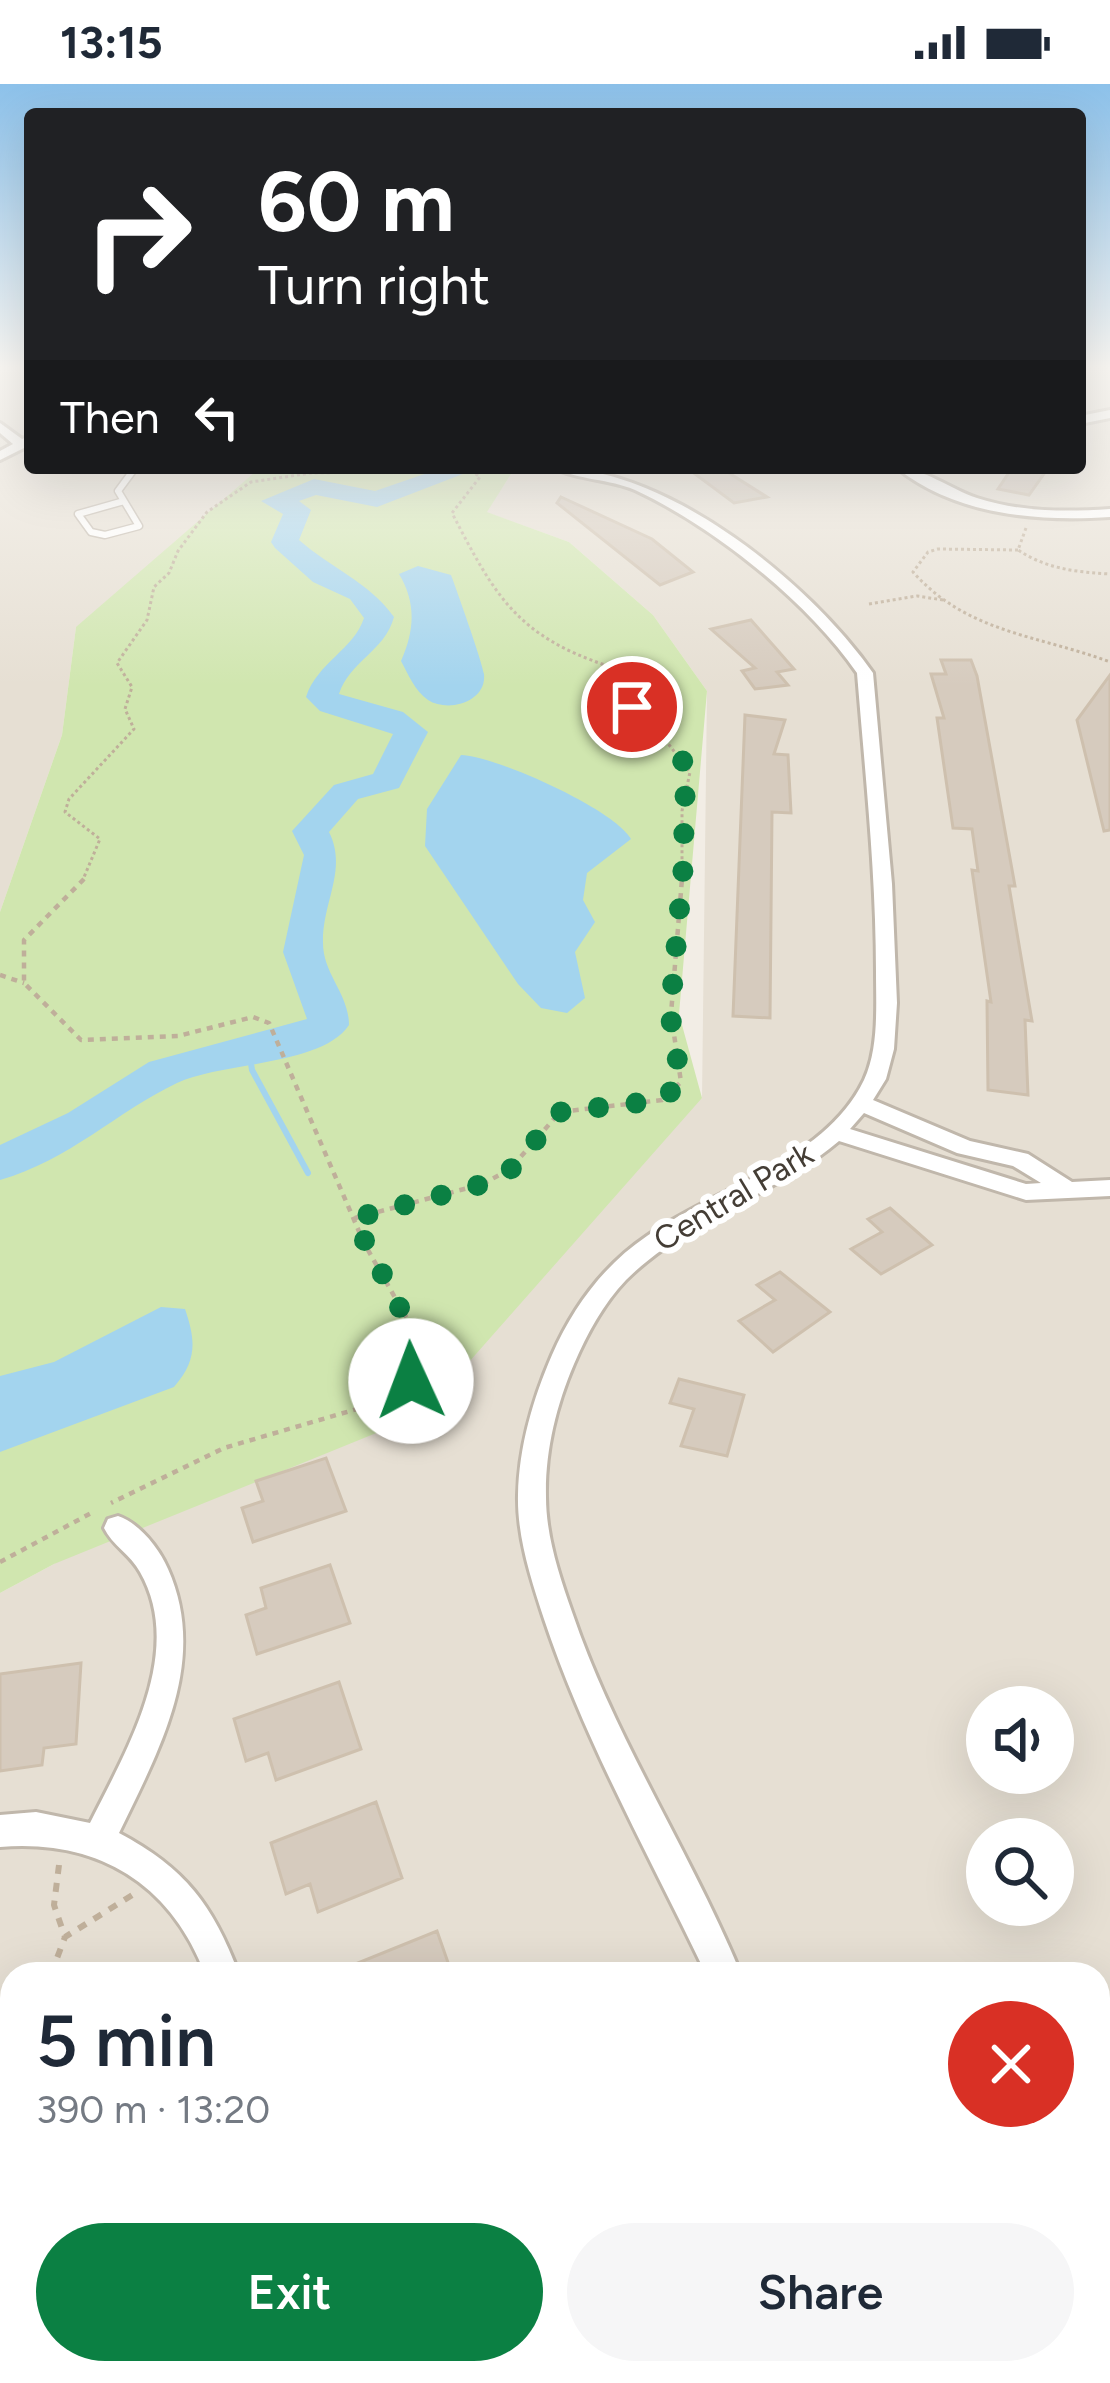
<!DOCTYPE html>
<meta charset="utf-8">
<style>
body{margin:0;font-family:Figtree,sans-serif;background:#f6f6f7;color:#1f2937;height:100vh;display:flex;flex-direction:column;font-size:45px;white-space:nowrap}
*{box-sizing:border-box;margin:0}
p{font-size:39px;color:#747a83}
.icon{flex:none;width:66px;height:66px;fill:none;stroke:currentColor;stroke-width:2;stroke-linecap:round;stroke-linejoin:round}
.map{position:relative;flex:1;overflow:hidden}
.panel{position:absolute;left:0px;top:1878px;width:1110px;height:423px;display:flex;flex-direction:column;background:#fff;border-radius:36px 36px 0 0;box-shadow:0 12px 48px #0002}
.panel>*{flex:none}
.banner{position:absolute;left:24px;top:24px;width:1062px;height:366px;border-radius:12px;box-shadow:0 12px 48px #0002;background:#202124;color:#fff;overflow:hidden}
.fabs{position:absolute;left:966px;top:1602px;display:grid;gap:24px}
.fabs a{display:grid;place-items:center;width:108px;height:108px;border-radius:50%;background:#fff;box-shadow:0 12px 48px #0002;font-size:60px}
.pin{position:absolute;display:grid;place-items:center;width:102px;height:102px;color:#fff;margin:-51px;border:6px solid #fff;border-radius:50%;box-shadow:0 3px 12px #0007}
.me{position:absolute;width:132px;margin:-66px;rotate:358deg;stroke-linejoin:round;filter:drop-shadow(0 0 9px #0008)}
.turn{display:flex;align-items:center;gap:42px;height:252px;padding:0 36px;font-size:54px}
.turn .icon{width:156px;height:156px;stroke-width:2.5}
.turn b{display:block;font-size:84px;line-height:102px}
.then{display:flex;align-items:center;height:114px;padding:0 36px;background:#0003;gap:24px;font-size:45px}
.round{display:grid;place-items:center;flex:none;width:126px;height:126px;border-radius:63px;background:#f6f6f7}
.overview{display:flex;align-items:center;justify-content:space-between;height:204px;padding:0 36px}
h1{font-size:72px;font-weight:600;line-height:90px}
.primary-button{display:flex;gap:24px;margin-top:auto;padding:24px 36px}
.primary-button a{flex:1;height:138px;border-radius:72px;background:#0b8043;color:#fff;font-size:48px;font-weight:600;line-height:138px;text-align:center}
.primary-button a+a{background:#f6f6f7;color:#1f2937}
.status{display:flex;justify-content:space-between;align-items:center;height:84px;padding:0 60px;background:#fff;direction:ltr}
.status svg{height:33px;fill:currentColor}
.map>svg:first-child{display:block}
.residential{fill:#e6dfd3;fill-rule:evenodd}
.green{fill:#d0e6af}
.water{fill:#a3d4ee}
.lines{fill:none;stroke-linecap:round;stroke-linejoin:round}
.stream{stroke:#a3d4ee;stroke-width:6}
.river{fill:#a3d4ee;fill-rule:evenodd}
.building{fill:#d6cbbe;stroke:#cec0ae;stroke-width:3}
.service-casing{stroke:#c0b7ab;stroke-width:9}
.minor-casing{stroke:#c0b7ab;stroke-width:6}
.path-far2{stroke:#bfaf9a;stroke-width:3;stroke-dasharray:3 3;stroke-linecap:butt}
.path-far1{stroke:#bfaf9a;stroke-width:4.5;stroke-dasharray:6 6;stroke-linecap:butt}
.path{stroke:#bfaf9a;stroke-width:6;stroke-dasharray:9 9;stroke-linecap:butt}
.service{stroke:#fff;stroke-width:6}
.minor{fill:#fff;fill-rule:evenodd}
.route{stroke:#0b8043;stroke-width:21;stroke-dasharray:0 37.8}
.labels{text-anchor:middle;stroke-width:12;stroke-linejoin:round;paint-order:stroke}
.street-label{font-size:33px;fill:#443d35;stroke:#fff}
</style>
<div class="status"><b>13:15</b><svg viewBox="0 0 49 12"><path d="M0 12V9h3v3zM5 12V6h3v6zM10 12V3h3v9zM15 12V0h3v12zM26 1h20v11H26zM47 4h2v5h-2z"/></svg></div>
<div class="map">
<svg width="1110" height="2299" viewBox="0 0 1110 2299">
<rect width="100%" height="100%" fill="#f2ede5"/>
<path class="residential" d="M1080,280H1110V2299H0V1509L54,1480L702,1014L707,607L653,531L569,458L486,428L512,389L76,543L62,651L0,828V289L30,285V384H1080ZM987,1623H1053V1689H987ZM987,1755H1053V1821H987ZM12,1890H1098V2289H12Z"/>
<path class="green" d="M513,387L487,428L569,458L653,531L707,607L679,930L702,1014L423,1330L54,1480L0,1509V828L62,651L76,543L255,388Z"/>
<path class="water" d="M418,482L451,491C457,507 482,577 484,590C487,618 448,629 428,616C415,607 408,590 401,577C415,546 416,518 399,490Z
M461,671C495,672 614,725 631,755L587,789L583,816L595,838L575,868L585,914L567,929L541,924L518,900L425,762L427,725Z
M161,1223L185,1225C196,1257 197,1277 174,1303L0,1368V1292L54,1278Z"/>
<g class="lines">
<path class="stream" d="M249,966L252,986L308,1089"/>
<path class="river" d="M442,384L468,388L377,423L316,411L299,417L311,426L299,456C331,484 369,498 394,533C385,567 349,578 339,610L403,628L428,648L399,704L358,715L329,748C348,786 322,818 323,859C323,890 349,910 349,941C322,982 221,978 177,999C116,1028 70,1076 0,1096V1061L68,1029L149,978L307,935L283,868L304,771L292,747L334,701L373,690L393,650L320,627L306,613C317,579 354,565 364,534L350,515L313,498L275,464L271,458L283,430L261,417L314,395L375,407Z"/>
</g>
<path class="building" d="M687,384H721L767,413L734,419Z
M1012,384H1048L1029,411L998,405Z
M561,413L652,455L693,488L660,501L557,419Z
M751,536L794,585L777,588L788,601L755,605L742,587L755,584L711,545Z
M941,576H971L977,592L1015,802H1009L1032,937L1025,936L1028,1011L988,1006L987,917L991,918L972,786L978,787L972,745L953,744L937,634H944L931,590H946Z
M1110,591V746L1104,747L1077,636Z
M745,631L785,636L774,670L788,671L791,729L772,728L770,934L733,932Z
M890,1124L932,1161L881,1190L851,1165L882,1148L868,1135Z
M780,1188L830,1228L773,1268L739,1237L775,1216L757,1201Z
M679,1295L744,1311L727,1372L681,1362L694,1325L670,1319Z
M326,1374L346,1427L253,1458L242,1424L263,1417L256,1397Z
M330,1481L350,1539L257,1570L246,1531L266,1524L261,1504Z
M81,1579L76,1660L44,1664L42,1681L0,1687V1590Z
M339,1598L361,1665L276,1696L268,1669L246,1677L234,1635Z
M376,1718L402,1794L318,1828L310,1800L286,1810L271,1759Z
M437,1847L452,1890H333V1889Z"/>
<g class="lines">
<defs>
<path id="service" d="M124,417L78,430L91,448L105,451L139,442L118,407L135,384"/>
<path id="minor" d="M1110,326V334L1080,340V332Z
M0,339L22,355L30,352V361L0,376V367L13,360L0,349Z
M555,384C669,384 810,499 873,589L892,800L897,919L894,965L886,995L873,1016L970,1057L1028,1070L1072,1098L1110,1096V1112L1026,1116L839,1057C774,1112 687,1135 626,1196C603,1220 587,1250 574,1280C556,1322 545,1368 546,1413C546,1452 559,1491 572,1528C615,1655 690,1767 741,1890H706C650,1773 585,1658 544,1535C531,1495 517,1453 518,1411C519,1362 533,1315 552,1271C573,1223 604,1181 647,1152C717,1103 825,1077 864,996C879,964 876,922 876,888C876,788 865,689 857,589C807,517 714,443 635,406C610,395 578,396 555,384ZM864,1029L957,1069L1013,1082L1041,1099L1026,1100L850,1045Z
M897,384C924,384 950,405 977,414C1020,428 1065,428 1110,425V433C1038,438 955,431 897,384Z
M118,1432C139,1439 159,1464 168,1485C209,1577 159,1666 119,1749C185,1784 213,1821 239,1890H205C170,1798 96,1755 0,1763V1731L36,1728L90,1739C126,1667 186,1568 140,1488C131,1471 112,1461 104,1444L108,1435Z
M236,2289H280L276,2299H232Z
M310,2289H350L353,2299H313Z
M901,2289H942L946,2299H905Z"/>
</defs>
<use href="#service" class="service-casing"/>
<use href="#minor" class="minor-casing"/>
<path class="path-far2" d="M1026,444L1018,466C1047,485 1076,488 1110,490
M1018,466L938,465L928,468L913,488C967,549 1038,551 1110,578
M869,520L917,512L943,516
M82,798L100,755L65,728L69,715L134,645L125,625L132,603L117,579L147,536L154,503L169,489L178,467L207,428L251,398L311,389L470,386L480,393L452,429C495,512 517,552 608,582L614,594L606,611L663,653L690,688L682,727V798"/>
<path class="path-far1" d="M84,795L24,856V899L81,956L178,952L253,933L269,939L364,1159L410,1240L416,1264L411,1297L391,1315L224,1364L111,1419
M0,891L24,899
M355,1134L483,1100L510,1085L560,1028L662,1016L681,998L671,930L682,795
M0,1478L95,1427"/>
<path class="path" d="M59,1781L54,1821L65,1853L134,1810
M51,1890L65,1853
M0,2015L12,1987"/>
<use href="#service" class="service"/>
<use href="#minor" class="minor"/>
</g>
<linearGradient id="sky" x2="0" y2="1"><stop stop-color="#8cc1ea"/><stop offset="0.47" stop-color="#f9f7f3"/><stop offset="1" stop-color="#f9f7f3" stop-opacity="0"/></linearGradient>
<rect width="1110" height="602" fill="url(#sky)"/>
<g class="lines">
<path class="route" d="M411,1297C421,1232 376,1192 355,1134L483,1100L511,1085L560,1028L662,1016L681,998L670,930L685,764L682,727L690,688L674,664L632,623"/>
</g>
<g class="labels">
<g class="street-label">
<text transform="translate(733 1112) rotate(-31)" y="12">Central Park</text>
</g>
</g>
</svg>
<div class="fabs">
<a><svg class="icon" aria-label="sound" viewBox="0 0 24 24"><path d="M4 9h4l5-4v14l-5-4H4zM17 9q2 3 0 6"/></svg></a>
<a><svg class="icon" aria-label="search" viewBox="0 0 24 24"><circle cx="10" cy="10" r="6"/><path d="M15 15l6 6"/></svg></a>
</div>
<div class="pin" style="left:632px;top:623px;background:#d93025"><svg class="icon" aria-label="arrive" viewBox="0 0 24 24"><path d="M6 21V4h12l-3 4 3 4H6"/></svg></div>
<svg class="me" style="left:411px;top:1297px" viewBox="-20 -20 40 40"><circle r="19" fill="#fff"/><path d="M0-13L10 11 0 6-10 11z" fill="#0b8043"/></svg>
<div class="banner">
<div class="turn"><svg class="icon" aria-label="right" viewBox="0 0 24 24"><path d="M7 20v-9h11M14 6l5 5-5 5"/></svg><div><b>60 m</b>Turn right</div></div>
<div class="then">Then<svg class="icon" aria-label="left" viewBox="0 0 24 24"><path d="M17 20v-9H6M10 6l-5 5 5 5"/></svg></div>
</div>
<section class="panel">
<div class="overview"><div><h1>5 min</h1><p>390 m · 13:20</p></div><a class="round" style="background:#d93025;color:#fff"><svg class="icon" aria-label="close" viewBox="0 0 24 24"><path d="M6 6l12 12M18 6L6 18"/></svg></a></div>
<div class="primary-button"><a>Exit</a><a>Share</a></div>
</section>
</div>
